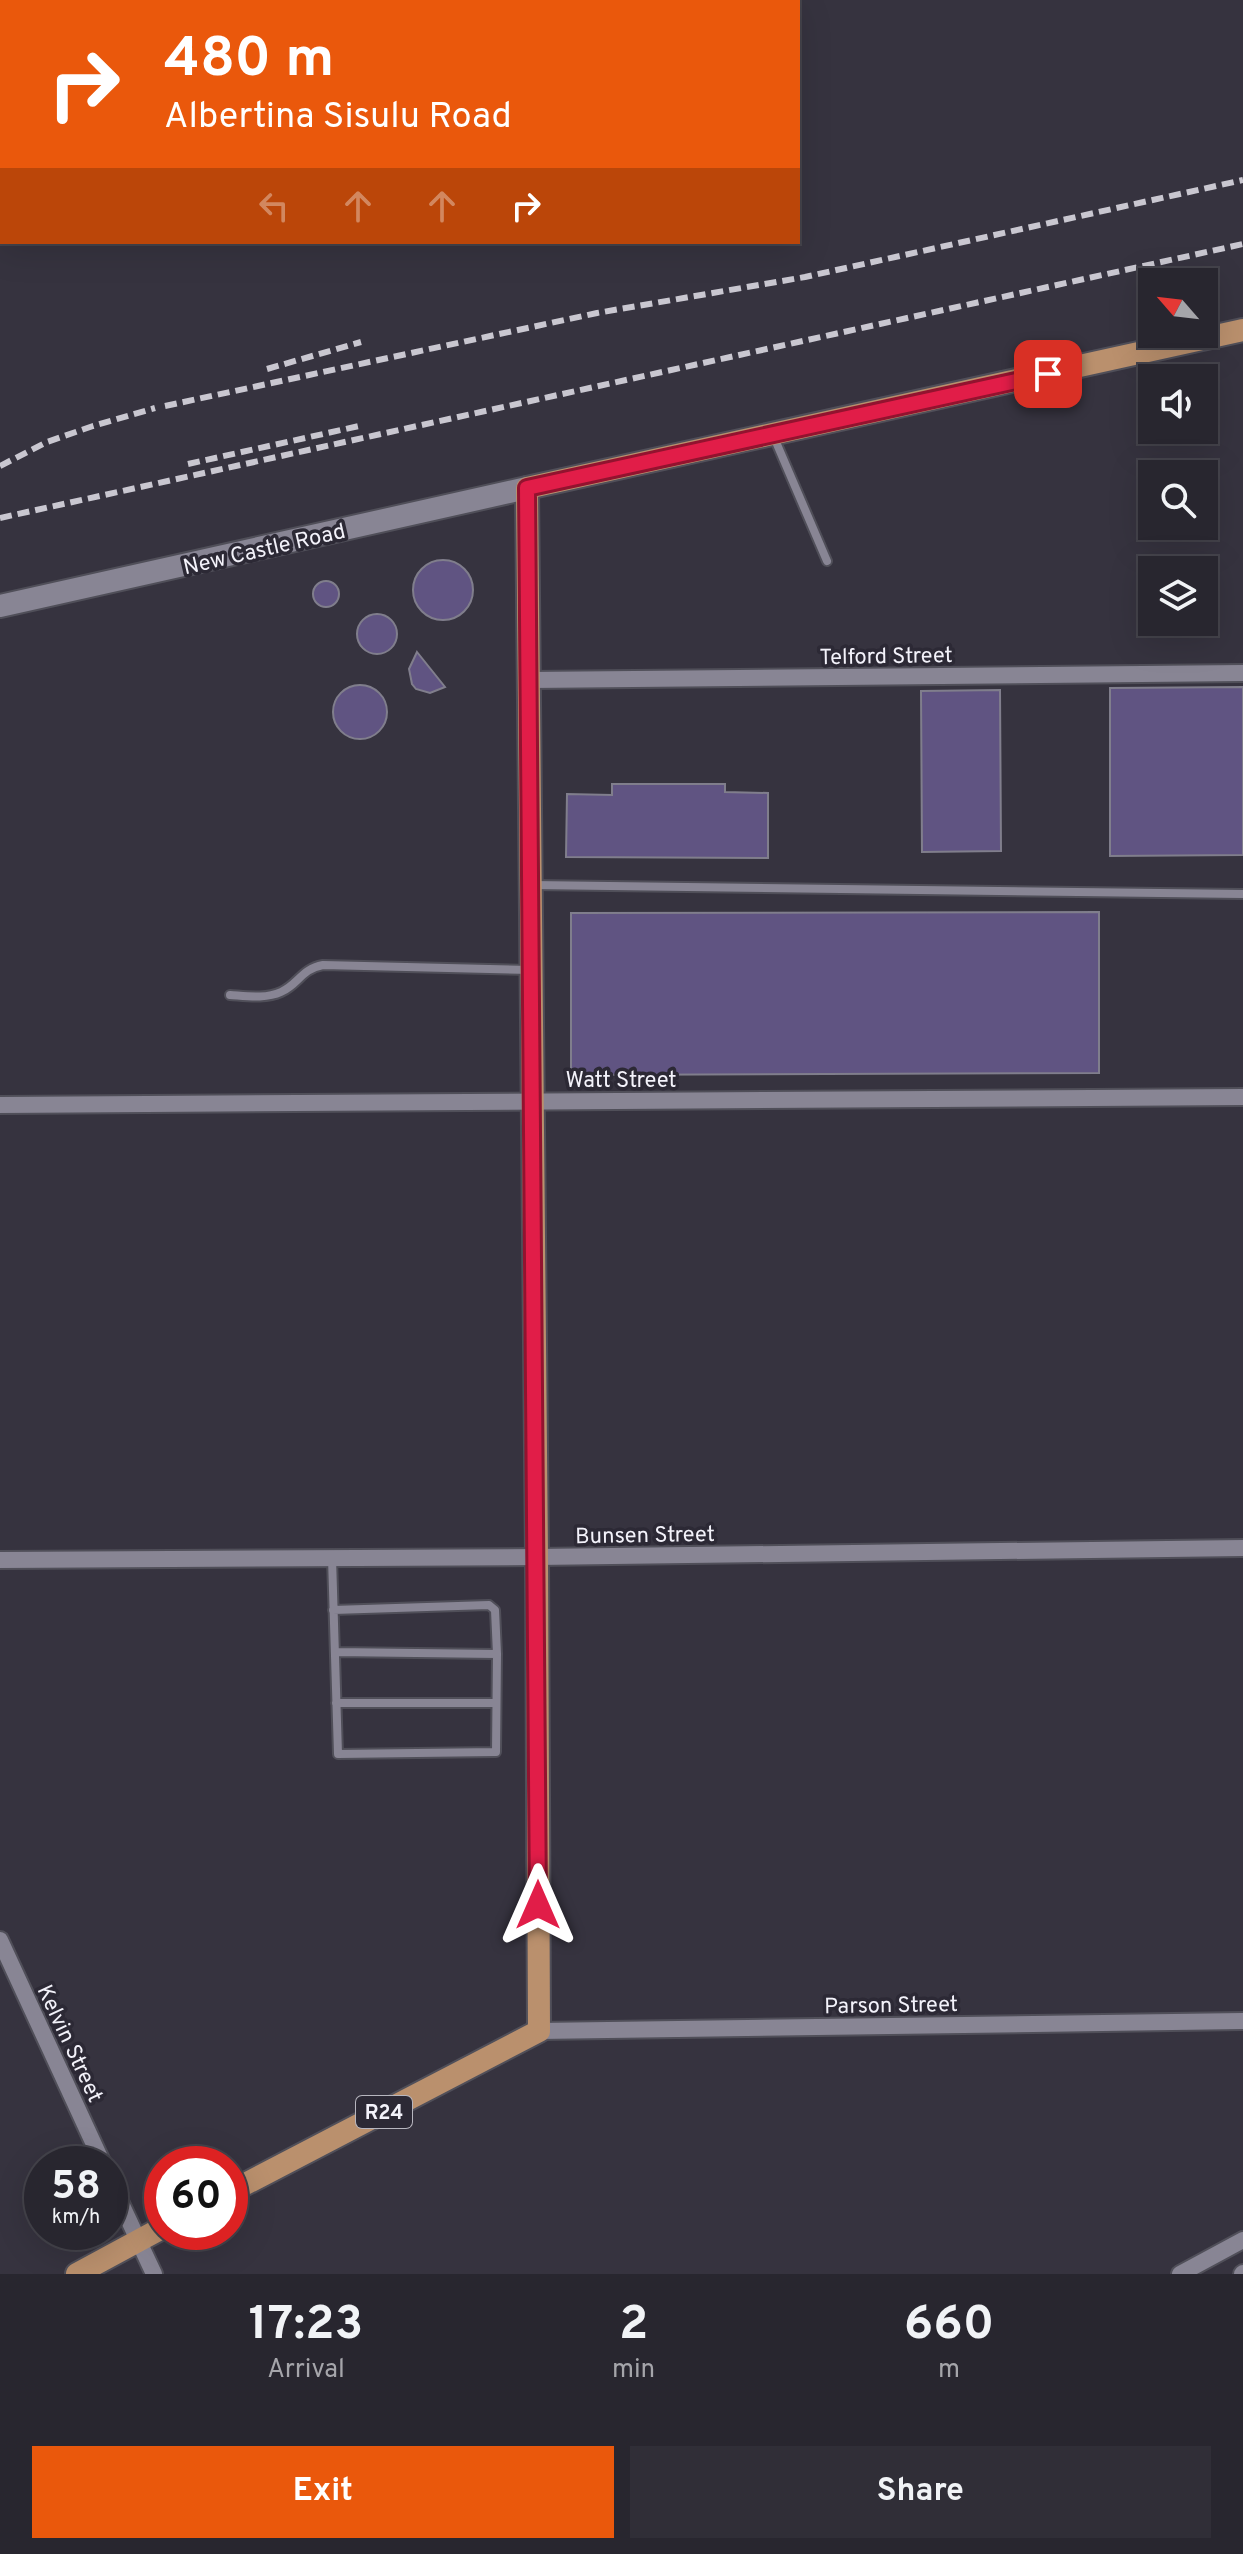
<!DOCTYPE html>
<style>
body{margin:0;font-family:Overpass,sans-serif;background:#302e37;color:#f1f3f6;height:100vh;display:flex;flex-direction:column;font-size:30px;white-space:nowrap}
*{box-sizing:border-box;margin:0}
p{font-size:26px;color:#a5a5aa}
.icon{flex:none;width:44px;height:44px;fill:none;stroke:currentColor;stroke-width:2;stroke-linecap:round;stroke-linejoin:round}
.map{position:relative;height:2274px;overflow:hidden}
.sheet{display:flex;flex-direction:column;background:#28262f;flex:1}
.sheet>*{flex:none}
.banner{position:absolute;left:0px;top:0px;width:800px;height:244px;box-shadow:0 8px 32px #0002,0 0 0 2px #44434b;background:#ea580c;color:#fff;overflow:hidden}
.needle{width:52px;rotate:298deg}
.tools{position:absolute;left:1138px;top:268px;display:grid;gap:16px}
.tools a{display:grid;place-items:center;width:80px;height:80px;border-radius:0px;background:#28262f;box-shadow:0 8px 32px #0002,0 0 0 2px #44434b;font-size:40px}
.speed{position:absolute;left:24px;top:2146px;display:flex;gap:16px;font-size:40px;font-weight:700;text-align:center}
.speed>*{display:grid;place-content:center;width:104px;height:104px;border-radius:50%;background:#28262f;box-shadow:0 8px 32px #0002,0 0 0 2px #44434b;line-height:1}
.speed small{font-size:20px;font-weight:400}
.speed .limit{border:12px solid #d22;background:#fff;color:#111}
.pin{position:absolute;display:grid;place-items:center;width:68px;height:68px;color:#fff;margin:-34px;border-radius:16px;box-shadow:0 4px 12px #0006}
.me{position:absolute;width:88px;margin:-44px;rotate:0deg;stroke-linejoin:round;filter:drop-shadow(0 0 6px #0008)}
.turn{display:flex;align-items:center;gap:28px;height:168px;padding:0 32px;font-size:36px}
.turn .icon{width:104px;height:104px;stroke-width:2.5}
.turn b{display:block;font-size:56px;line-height:68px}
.lanes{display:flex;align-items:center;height:76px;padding:0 32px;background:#0003;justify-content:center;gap:40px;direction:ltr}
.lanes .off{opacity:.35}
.eta{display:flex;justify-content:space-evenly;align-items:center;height:136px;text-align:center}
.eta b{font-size:48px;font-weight:700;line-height:56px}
.button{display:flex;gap:16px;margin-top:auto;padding:16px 32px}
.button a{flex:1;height:92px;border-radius:0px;background:#ea580c;color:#fff;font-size:32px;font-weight:700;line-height:92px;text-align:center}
.button a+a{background:#302e37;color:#f1f3f6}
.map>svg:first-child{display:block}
.building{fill:#605482;stroke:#807e8c;stroke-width:2}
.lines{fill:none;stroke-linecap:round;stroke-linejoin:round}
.service-casing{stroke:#504f59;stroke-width:12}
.minor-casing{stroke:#504f59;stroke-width:20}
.tertiary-casing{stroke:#504f59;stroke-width:26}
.primary-casing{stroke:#504f59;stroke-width:26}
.service{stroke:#888594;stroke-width:8}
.minor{stroke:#888594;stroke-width:16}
.tertiary{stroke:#888594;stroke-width:22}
.primary{stroke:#ba906d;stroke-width:22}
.rail{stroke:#c9c7d0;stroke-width:6;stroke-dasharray:12 6;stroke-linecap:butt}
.route-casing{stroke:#92132f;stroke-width:20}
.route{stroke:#e11d48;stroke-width:14}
.labels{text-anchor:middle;stroke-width:7;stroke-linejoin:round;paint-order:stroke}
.shield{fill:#2c2935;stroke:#b7b6bf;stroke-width:2}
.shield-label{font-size:20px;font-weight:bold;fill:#f3f2fa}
.street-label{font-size:22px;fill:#f3f2fa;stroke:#2c2935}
</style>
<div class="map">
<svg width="1243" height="2274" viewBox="0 0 1243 2274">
<rect width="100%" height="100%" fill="#36333f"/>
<path class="building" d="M413 590a30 30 0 1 1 60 0a30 30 0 1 1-60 0Z
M313 594a13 13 0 1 1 26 0a13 13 0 1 1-26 0Z
M357 634a20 20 0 1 1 40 0a20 20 0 1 1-40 0Z
M417,652L445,687L430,693L416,689L412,684L409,669Z
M333 712a27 27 0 1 1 54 0a27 27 0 1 1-54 0Z
M1243,687V855L1110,856V688Z
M1000,690L1001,851L922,852L921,691Z
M612,784H725V792L768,793V858L566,857L567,794L612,795Z
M1099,912V1073L571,1075V913Z"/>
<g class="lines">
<defs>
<path id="service" d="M773,435L827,561
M532,885L1243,894
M230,995C246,996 266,999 281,992C299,984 301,969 323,965L531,970
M332,1558L338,1754L496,1752L497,1654
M333,1610L489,1605L495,1610L497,1654L335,1652
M336,1703H496"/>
<path id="minor" d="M530,680L1243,673
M0,1105L1243,1097
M0,1560L537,1557L1243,1548
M0,1940L103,2164
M539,2031L1243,2021
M110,2180L154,2274
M1180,2274L1243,2240
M1242,2274L1243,2273"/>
<path id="tertiary" d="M0,606L527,488"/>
<path id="primary" d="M230,2192L539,2031L537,1557L527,488L1243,330
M77,2274L162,2228"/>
</defs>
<use href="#service" class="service-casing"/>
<use href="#minor" class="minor-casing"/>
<use href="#tertiary" class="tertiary-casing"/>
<use href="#primary" class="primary-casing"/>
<use href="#service" class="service"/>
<use href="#minor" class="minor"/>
<use href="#tertiary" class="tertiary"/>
<use href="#primary" class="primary"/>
<path class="rail" d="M267,369L361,342
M165,406L597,313L805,277L1243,180
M188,464L359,426
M0,466L47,442L93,426L155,408
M0,518L1243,244"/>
</g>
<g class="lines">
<defs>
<path id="route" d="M538,1905L527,488L1048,374"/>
</defs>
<use href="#route" class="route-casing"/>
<use href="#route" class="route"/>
</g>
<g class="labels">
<rect class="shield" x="356" y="2096" width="56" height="32" rx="6"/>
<g class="shield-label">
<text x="384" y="2119">R24</text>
</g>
<g class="street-label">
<text transform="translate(264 548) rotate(-13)" y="8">New Castle Road</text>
<text transform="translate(886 655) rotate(-1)" y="8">Telford Street</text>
<text x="621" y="1087">Watt Street</text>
<text transform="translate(645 1534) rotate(-1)" y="8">Bunsen Street</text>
<text transform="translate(891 2004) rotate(-1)" y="8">Parson Street</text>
<text transform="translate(71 2043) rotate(65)" y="8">Kelvin Street</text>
</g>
</g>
</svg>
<div class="tools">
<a><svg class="needle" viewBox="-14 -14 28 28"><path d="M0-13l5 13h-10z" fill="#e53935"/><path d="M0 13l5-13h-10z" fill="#a5a5aa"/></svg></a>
<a><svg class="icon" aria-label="sound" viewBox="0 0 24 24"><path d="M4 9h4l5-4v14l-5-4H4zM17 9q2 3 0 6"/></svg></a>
<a><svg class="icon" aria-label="search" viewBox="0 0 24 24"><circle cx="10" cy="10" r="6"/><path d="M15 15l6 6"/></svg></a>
<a><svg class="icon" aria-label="layers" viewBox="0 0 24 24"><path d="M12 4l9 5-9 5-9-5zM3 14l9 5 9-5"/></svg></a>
</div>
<div class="speed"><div>58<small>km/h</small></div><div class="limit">60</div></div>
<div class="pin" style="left:1048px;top:374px;background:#d93025"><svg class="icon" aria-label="arrive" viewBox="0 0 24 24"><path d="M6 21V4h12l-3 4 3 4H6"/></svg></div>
<svg class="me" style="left:538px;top:1905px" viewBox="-20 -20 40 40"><path d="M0-17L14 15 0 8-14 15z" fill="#e11d48" stroke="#fff" stroke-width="4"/></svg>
<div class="banner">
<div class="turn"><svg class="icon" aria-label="right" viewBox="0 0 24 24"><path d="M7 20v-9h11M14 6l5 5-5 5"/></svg><div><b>480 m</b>Albertina Sisulu Road</div></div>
<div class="lanes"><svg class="icon off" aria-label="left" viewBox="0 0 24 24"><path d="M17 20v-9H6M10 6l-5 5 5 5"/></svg><svg class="icon off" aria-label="ahead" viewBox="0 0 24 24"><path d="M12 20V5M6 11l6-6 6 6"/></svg><svg class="icon off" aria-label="ahead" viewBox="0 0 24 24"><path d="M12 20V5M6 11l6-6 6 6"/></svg><svg class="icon" aria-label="right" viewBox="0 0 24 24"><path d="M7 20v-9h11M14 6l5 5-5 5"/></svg></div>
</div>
</div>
<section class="sheet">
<div class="eta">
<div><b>17:23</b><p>Arrival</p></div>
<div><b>2</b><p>min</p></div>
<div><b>660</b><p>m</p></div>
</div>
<div class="button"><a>Exit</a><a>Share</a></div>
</section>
